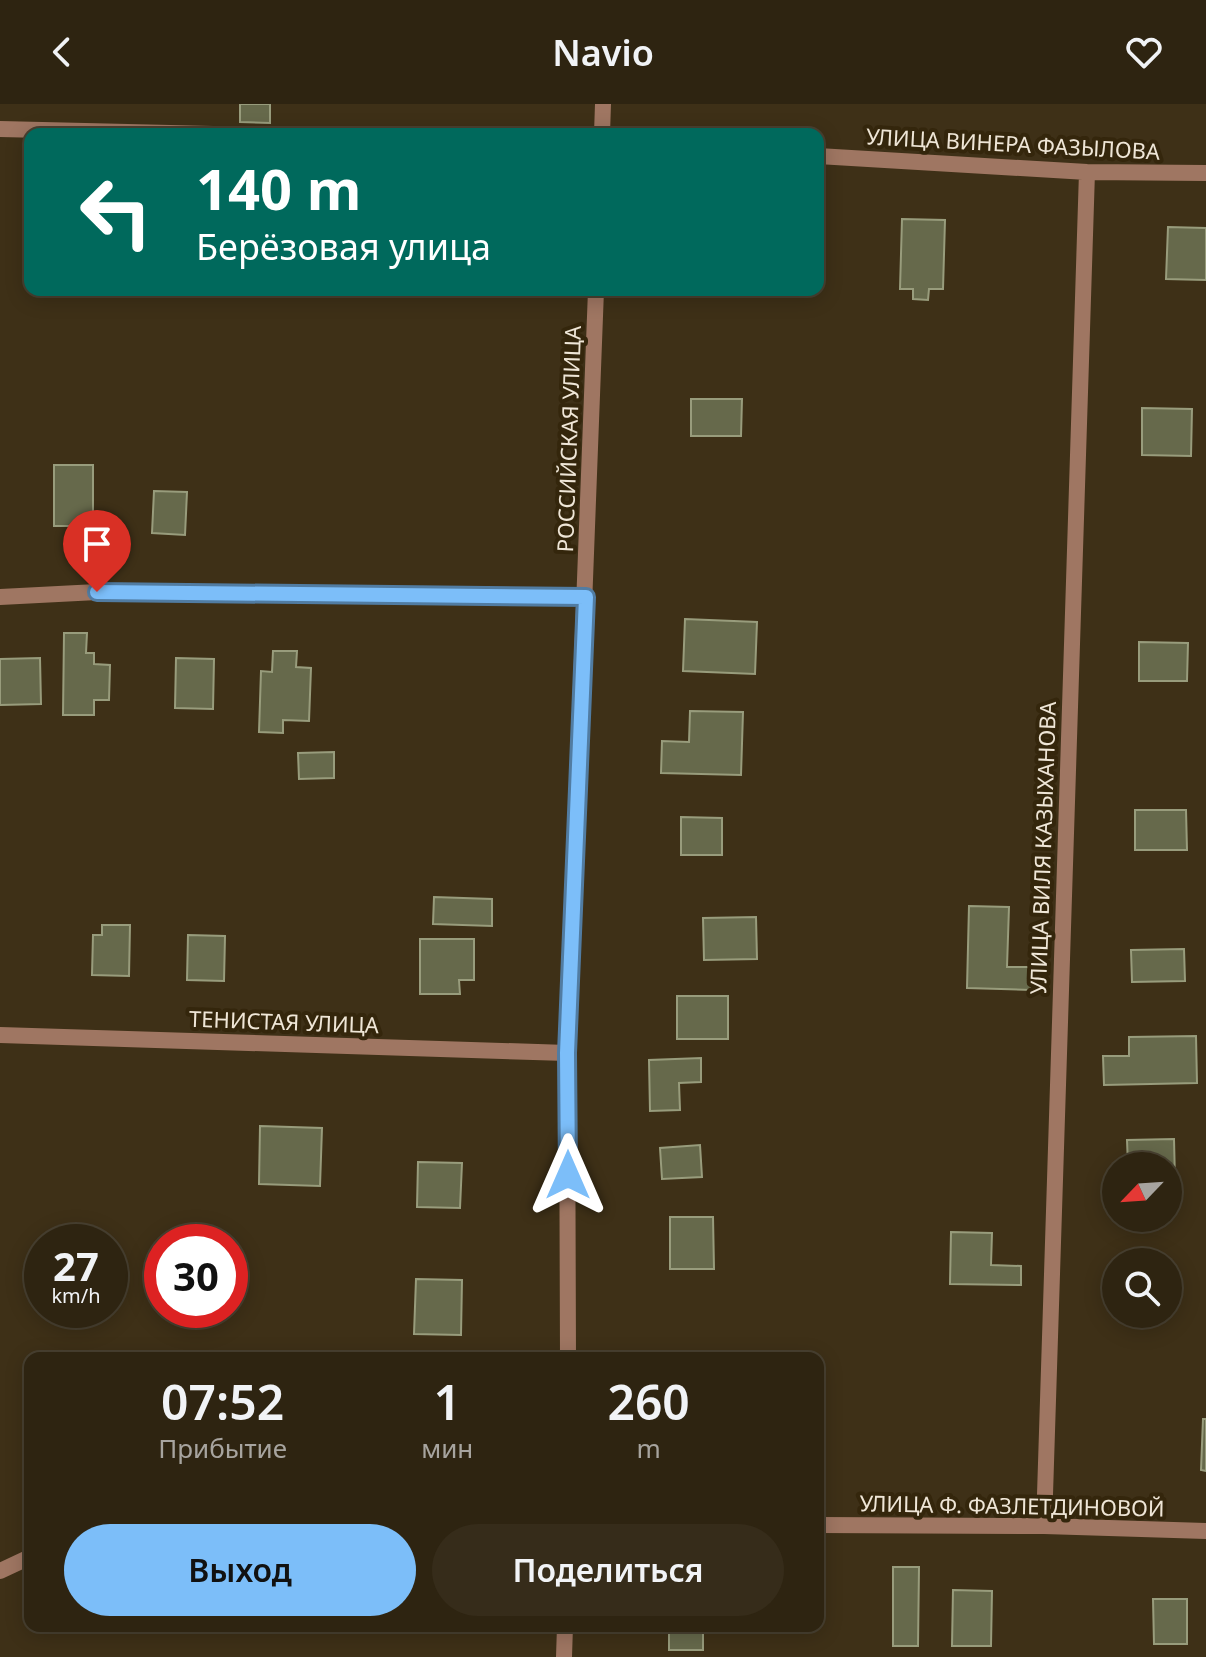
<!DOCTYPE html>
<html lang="ru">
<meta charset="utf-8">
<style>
body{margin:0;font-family:"Noto Sans",sans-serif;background:#362c1a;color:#f1f3f6;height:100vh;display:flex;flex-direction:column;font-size:30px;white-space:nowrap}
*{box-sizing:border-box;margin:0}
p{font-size:26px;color:#a7a49f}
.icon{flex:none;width:44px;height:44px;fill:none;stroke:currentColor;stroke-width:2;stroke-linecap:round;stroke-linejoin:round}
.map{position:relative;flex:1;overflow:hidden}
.details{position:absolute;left:24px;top:1248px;width:800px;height:280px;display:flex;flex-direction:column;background:#2e2411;border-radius:16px;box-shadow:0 4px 20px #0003,0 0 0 2px #494131}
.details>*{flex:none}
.top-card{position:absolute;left:24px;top:24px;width:800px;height:168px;border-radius:16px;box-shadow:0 4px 20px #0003,0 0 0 2px #494131;background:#00695c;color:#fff;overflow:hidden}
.needle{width:52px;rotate:245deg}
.tools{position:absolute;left:1102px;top:1048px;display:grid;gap:16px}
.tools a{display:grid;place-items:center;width:80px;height:80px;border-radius:50%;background:#2e2411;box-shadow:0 4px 20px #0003,0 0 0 2px #494131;font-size:40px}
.speed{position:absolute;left:24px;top:1120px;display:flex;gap:16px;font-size:40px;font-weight:700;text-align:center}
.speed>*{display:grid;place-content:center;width:104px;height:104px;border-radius:50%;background:#2e2411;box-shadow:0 4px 20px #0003,0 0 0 2px #494131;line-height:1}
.speed small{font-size:20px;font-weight:400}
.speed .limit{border:12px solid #d22;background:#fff;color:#111}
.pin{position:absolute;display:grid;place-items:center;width:68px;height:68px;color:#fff;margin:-82px -34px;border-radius:50% 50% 50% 0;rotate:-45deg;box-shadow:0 0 8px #0007}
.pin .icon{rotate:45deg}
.me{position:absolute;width:88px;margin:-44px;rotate:0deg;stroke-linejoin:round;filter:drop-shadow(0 0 6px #0008)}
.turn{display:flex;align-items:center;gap:28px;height:168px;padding:0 40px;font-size:36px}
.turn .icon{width:104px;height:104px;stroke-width:2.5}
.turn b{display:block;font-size:56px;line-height:68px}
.eta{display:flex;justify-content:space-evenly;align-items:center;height:136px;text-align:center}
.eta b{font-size:48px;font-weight:600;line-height:56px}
.primary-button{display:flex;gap:16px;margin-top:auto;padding:16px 40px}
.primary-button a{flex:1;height:92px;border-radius:48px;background:#7cbef9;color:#111;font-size:32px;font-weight:600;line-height:92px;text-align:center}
.primary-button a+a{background:#362c1a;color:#f1f3f6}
header{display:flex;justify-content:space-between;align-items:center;height:104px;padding:0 40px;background:#2e2411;font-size:36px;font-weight:600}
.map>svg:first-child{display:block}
.building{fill:#66694b;stroke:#989c7c;stroke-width:2}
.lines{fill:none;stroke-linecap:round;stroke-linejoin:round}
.street{stroke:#9f7662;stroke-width:16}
.route-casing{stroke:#517ca2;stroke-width:20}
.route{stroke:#7cbef9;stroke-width:14}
.labels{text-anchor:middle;stroke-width:8;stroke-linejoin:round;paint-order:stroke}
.street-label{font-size:22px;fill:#efe6d7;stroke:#34260c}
</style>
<header><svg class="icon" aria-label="back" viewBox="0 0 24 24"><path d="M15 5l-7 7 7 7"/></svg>Navio<svg class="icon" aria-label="heart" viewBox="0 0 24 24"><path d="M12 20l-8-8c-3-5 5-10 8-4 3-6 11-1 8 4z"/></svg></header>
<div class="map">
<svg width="1206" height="1553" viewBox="0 0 1206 1553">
<rect width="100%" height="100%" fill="#3e3017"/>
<path class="building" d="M240,0H270V19L240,18Z
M902,115L945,116L943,185H929L928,196L913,195V185H900Z
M1168,123L1206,124V176L1166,175Z
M691,295H742L741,332H691Z
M1142,304L1192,305L1191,352L1142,351Z
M54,361H93V422H54Z
M154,387L187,388L185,431L152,429Z
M685,515L757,518L755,570L683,567Z
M64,529H87L86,549H94V560L110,561L109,596H94V611H63Z
M1139,538L1188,539L1187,577H1139Z
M273,547H297L296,563L311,564L309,617L283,616V629L259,628L261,567L272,568Z
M40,554L41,600L0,601V555Z
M176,554L214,555L213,605L175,604Z
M690,607L743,608L741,671L661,669L662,637L689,638Z
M334,648V674L299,675L298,649Z
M1135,706H1186L1187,746H1135Z
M681,713L722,714V751H681Z
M434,793L492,795V822L433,820Z
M969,802L1009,803L1007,863H1031V886L967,884Z
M756,813L757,855L704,856L703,814Z
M102,821H130L129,872L92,871L93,831H102Z
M188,831L225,832L224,877L187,876Z
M420,835H474V876H459L460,890H420Z
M1184,845L1185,877L1132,878L1131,846Z
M677,892H728V935H677Z
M1196,932L1197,979L1104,981L1103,952H1129V933Z
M701,954V978L679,979L680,1006L650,1007L649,956Z
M260,1022L322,1024L320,1082L259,1080Z
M1174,1035L1175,1076H1168V1062H1128L1127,1036Z
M700,1041L702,1073L662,1075L660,1044Z
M418,1058L462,1059L460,1104L417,1103Z
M670,1113H713L714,1165H670Z
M951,1128L992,1129L991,1161L1021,1162V1181L950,1180Z
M416,1175L462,1176L461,1231L414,1230Z
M1203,1315H1206V1367L1201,1366Z
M893,1463H919L918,1542H893Z
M953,1486L992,1487L991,1542H952Z
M1153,1495H1187V1540H1154Z
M153,1522H207V1529L153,1527Z
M669,1522H703V1546H669Z"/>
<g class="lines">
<path class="street" d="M0,25L213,30
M602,30L603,0
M818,52L1087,68L1206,69
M0,493L97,488L586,493
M0,931L567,949
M568,1254L567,949L596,186
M818,1421L1044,1422L1206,1427
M1044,1422L1087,68
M0,1467L30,1453
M564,1553L565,1522"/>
</g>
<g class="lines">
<defs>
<path id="route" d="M97,488L586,493L567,949L568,1071"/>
</defs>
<use href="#route" class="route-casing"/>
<use href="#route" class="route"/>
</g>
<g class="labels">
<g class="street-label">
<text transform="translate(1013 40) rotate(3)" y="8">УЛИЦА ВИНЕРА ФАЗЫЛОВА</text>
<text transform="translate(569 335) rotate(-88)" y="8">РОССИЙСКАЯ УЛИЦА</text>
<text transform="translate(1043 744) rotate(-88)" y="8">УЛИЦА ВИЛЯ КАЗЫХАНОВА</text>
<text transform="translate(284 918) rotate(2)" y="8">ТЕНИСТАЯ УЛИЦА</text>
<text transform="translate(1012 1402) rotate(1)" y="8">УЛИЦА Ф. ФАЗЛЕТДИНОВОЙ</text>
</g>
</g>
</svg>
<div class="tools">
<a><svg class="needle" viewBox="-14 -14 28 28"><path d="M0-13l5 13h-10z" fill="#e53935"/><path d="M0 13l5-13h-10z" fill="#a7a49f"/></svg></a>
<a><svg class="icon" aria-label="search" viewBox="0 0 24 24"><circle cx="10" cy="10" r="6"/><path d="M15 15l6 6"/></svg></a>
</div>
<div class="speed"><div>27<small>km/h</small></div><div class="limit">30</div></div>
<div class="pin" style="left:97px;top:488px;background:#d93025"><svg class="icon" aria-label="arrive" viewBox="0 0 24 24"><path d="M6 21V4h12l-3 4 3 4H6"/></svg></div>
<svg class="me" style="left:568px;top:1071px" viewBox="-20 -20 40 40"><path d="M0-17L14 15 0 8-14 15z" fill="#7cbef9" stroke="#fff" stroke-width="4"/></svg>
<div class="top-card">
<div class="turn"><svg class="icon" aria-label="left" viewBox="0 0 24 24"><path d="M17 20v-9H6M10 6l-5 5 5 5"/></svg><div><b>140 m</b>Берёзовая улица</div></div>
</div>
<section class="details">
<div class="eta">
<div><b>07:52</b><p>Прибытие</p></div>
<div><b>1</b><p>мин</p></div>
<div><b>260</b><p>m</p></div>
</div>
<div class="primary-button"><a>Выход</a><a>Поделиться</a></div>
</section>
</div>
